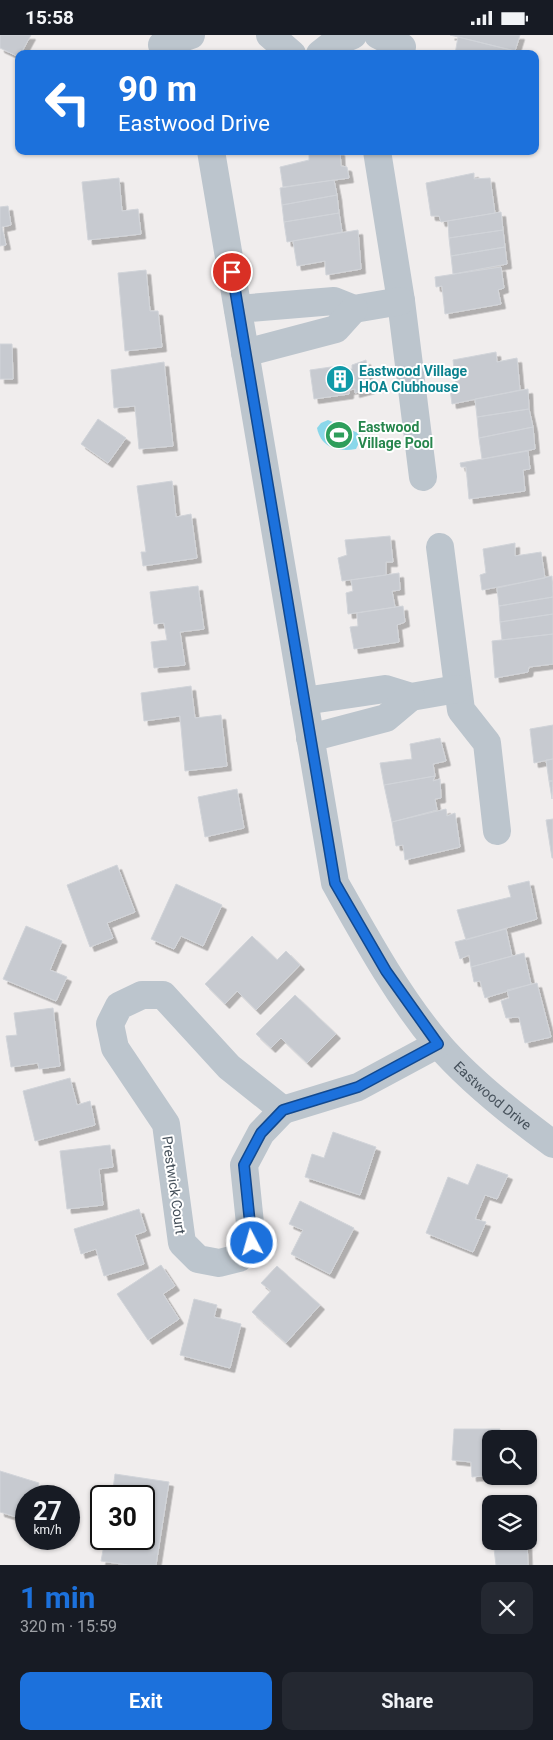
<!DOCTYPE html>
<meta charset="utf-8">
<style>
body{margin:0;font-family:Roboto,sans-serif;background:#242831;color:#f1f3f6;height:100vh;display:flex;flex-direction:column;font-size:19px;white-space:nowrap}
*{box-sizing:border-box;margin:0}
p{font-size:16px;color:#9ea1a6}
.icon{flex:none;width:28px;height:28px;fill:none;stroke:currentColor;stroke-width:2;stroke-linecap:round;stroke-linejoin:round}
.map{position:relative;height:1530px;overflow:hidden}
.drawer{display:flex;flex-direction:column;background:#171b24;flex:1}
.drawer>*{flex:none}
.banner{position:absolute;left:15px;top:15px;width:524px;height:105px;border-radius:10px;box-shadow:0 1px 4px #0004;background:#1c71dc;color:#fff;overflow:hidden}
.controls{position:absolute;left:482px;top:1395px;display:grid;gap:10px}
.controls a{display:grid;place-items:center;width:55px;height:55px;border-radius:10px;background:#171b24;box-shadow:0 1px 4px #0004;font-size:25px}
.speed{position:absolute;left:15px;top:1450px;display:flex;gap:10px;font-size:25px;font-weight:700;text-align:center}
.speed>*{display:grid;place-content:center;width:65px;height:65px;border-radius:50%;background:#171b24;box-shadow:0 1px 4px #0004;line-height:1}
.speed small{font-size:12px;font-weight:400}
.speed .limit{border:2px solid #111;border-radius:8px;background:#fff;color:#111}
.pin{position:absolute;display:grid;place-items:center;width:42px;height:42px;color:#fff;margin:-21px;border:2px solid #fff;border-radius:50%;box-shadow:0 1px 5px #0007}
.me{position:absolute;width:55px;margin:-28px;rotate:354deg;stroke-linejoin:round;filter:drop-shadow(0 0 4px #0008)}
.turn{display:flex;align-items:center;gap:18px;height:105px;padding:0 20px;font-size:22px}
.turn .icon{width:65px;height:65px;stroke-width:2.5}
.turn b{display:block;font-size:35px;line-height:42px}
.round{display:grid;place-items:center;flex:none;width:52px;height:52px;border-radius:10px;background:#242831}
.overview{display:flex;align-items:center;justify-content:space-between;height:85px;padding:0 20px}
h1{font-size:30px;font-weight:700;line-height:38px;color:#1c71dc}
.button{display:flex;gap:10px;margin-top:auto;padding:10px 20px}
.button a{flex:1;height:58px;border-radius:10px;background:#1c71dc;color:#fff;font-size:20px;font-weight:700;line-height:58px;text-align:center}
.button a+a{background:#242831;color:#f1f3f6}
.status{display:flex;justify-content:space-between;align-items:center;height:35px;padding:0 25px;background:#171b24;direction:ltr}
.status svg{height:14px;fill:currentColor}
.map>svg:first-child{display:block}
.water{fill:#8ad7ea}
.building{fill:#c7cad0;stroke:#d1d4d9;filter:url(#shadow)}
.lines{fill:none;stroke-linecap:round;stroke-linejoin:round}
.minor{stroke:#bcc5cd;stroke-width:28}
.route-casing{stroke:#12498f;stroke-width:12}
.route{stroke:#1c71dc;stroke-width:9}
.labels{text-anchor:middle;stroke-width:4;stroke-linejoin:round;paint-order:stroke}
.culture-label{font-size:14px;font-weight:bold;fill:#0d838f;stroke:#fff;text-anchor:start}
.leisure-label{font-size:14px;font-weight:bold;fill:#27864d;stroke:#fff;text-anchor:start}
.street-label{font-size:14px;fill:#46515b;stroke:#fff}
</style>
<div class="status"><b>15:58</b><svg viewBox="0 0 49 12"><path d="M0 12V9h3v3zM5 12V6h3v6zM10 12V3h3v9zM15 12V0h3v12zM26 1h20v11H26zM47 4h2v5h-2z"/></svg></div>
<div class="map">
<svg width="553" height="1530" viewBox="0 0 553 1530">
<defs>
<filter id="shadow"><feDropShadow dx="4.5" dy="4.5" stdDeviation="0" flood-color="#0004"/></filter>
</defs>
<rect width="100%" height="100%" fill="#f0eded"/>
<path class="water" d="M328,385L358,398L360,406L356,414C338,417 321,413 317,393L321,388Z"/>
<path class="building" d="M0,0H31L19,22L0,13Z
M450,0H520L515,16Z
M458,2L515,16V19H455Z
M309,116H340L341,131L347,132L349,143L283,152L280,132L309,125Z
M474,138V144L490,143L495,178L441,187L439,181H431L426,148Z
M119,143L122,176L138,174L141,199L88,205L82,147Z
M334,145L337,160L282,170L280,153Z
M337,160L339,178L284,187L282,170Z
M8,171L11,190L2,192L6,210L0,211V172Z
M501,177L503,195L449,203L448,186Z
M339,178L342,197L287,207L284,187Z
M358,195L361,234L326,240L325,226L297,231L293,206Z
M503,195L505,212L451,221L449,203Z
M505,212L507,229L453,239L451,221Z
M501,232L504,253L498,255L501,269L445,279L442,251L436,252L435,242Z
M146,235L150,276H158L162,312L125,316L118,238Z
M0,309H12L13,344H0Z
M496,317L497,327L517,323L520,355L452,369L450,355L456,353L453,325Z
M366,325L370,354L355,358V354L349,355V359L314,364L310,335L345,330L346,335L352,334V330Z
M164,327L173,411L139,414L135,371L114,373L111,335Z
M528,354L529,374L477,382L475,364Z
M529,374L533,392L479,403L477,382Z
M98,384L126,403L108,428L81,409Z
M533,392L535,414L482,424L479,403Z
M528,416L530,434L523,435L525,456L469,464L466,432H461L460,428Z
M172,446L176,482L191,479L197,523L143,531L141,517H146L137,451Z
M390,501L393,527H386V540L342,546L338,523L347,520L345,505Z
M515,508V521L541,517L545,543L482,555L480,540L486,538L483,514Z
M399,538L400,555L392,556L395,572L348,579L346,558L353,556L351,545Z
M552,541L553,562L499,571L497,553Z
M198,551L204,594L180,597L185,630L154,633L151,607L167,605L164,588L154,589L150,557Z
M553,562V579L500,587L499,571Z
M403,571L405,587L397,590L399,607L354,614L350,592L358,591L357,578Z
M553,579V599L502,605L500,587Z
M553,599V629L529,632L528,637L495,643L492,606Z
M191,651L195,683L221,680L227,731L185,736L180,681L144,686L141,658Z
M553,690V724L534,728L530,694Z
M440,703L446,726L433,729L435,741L384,750L380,728L412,724L410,709Z
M553,724V746H549L546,725Z
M435,741L433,746L440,744L441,763L435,764L437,775L392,787L384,750Z
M549,746H553L552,764Z
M237,754L244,793L205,802L198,762Z
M446,774L447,781L455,778L460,812L405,825L403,810L396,811L392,787Z
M553,784V823H552L546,785Z
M117,830L135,877L107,888L113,903L90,912L67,850Z
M529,846L537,884L466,905L457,875L511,862L508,851Z
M176,849L222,870L203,911L181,901L174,914L151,904Z
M26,891L62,906L50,935L67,942L56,966L3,944Z
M506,894L512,921L471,932L469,920L460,924L455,907Z
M252,901L277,925L286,916L300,930L256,975L237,956L225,969L205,949Z
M524,918L531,949L485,963L480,946L474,947L471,932Z
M537,948L551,1002L525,1008L519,982L506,983L501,966L509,963L507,955Z
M295,960L336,999L307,1028L281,1003L271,1013L256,999Z
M53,973L60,1031L39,1034L38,1028L11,1032L6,1001L17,1000L14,978Z
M70,1043L77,1070L90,1066L95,1090L35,1106L23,1056Z
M333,1097L376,1112L360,1160L305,1142L312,1119L324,1123Z
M110,1110L113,1132L99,1134L103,1170L67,1174L60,1116Z
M477,1129L508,1140L497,1164L485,1160L475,1184L486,1187L473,1217L426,1198L448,1142L468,1150Z
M300,1166L354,1193L330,1239L291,1219L303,1195L289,1189Z
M139,1174L146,1196L135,1200L144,1229L104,1241L96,1214L81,1219L74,1194Z
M161,1230L175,1251L163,1259L179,1284L148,1305L117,1259Z
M277,1231L320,1270L286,1308L252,1277L271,1256L261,1248Z
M194,1264L217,1270L214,1282L241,1289L230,1333L180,1320Z
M454,1394H500L499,1404H491V1440L472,1442L471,1427L452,1425Z
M0,1436L39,1448L36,1461H26V1485L0,1477Z
M115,1439L169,1447L156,1530H128L101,1526L105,1504H144V1461H112Z
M493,1506H527L528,1530H496Z"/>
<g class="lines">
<g class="minor">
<path d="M270,0L292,19"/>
<path d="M378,0L402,12"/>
<path d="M162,10L191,0"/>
<path d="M320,19L334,8L353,0"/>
<path id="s1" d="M211,116L335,848C366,903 397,960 438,1009C470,1046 513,1080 553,1109"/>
<path d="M377,116L401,266L423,442"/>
<path d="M238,274L334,266L354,274L401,266"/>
<path d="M245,318L336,294L354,274"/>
<path d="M440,512L461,675L487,708L497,796"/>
<path d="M304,666L385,654L411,662L457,654"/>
<path d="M310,703L386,683L411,662"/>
<path d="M142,960H163L229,1032L283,1075L261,1098L244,1130L252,1208L239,1223L219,1228L198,1224L182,1208L166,1089L115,1013L110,989L119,971Z"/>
<path d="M283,1075L358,1052L438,1009"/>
</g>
</g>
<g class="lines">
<defs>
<path id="route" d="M232,237L335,848L386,936L438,1009L358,1052L283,1075L261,1098L244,1130L252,1208"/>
</defs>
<use href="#route" class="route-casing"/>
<use href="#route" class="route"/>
</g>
<defs>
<symbol id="building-disc" viewBox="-11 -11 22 22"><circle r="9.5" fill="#0f9aa8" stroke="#fff"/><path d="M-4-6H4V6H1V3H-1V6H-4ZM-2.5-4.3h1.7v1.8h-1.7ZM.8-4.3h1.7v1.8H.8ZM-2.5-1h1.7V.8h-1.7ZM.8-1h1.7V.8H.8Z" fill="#fff"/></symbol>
<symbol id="stadium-disc" viewBox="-11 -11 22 22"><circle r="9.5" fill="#2e9e5b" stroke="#fff"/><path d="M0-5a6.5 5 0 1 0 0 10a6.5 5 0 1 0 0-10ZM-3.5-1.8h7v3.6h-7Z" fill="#fff"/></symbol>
</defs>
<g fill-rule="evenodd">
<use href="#building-disc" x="324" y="328" width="32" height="32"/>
<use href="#stadium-disc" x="323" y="384" width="32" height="32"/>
</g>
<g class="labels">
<g class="culture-label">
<text x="359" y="341">Eastwood Village<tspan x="359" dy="16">HOA Clubhouse</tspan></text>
</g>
<g class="leisure-label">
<text x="358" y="397">Eastwood<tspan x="358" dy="16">Village Pool</tspan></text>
</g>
<g class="street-label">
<text dy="5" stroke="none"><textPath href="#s1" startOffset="1009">Eastwood Drive</textPath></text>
<text transform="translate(174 1150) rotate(82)" y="5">Prestwick Court</text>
</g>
</g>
</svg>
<div class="controls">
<a><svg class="icon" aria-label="search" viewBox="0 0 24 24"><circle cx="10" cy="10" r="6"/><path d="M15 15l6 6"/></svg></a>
<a><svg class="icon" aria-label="layers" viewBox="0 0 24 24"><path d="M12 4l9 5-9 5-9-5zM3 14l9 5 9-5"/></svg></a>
</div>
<div class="speed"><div>27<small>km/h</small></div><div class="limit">30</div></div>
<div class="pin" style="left:232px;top:237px;background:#d93025"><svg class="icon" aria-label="arrive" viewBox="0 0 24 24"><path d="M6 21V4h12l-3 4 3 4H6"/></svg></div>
<svg class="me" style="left:252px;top:1208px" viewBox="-20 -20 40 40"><circle r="17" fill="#1c71dc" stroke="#fff" stroke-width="3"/><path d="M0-11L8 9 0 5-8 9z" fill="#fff"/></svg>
<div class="banner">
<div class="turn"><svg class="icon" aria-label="left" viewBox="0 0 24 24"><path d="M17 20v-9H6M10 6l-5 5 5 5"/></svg><div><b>90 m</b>Eastwood Drive</div></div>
</div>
</div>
<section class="drawer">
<div class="overview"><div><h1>1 min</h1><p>320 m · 15:59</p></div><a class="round"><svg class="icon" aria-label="close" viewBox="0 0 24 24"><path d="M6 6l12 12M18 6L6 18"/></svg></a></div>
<div class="button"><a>Exit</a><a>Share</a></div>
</section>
